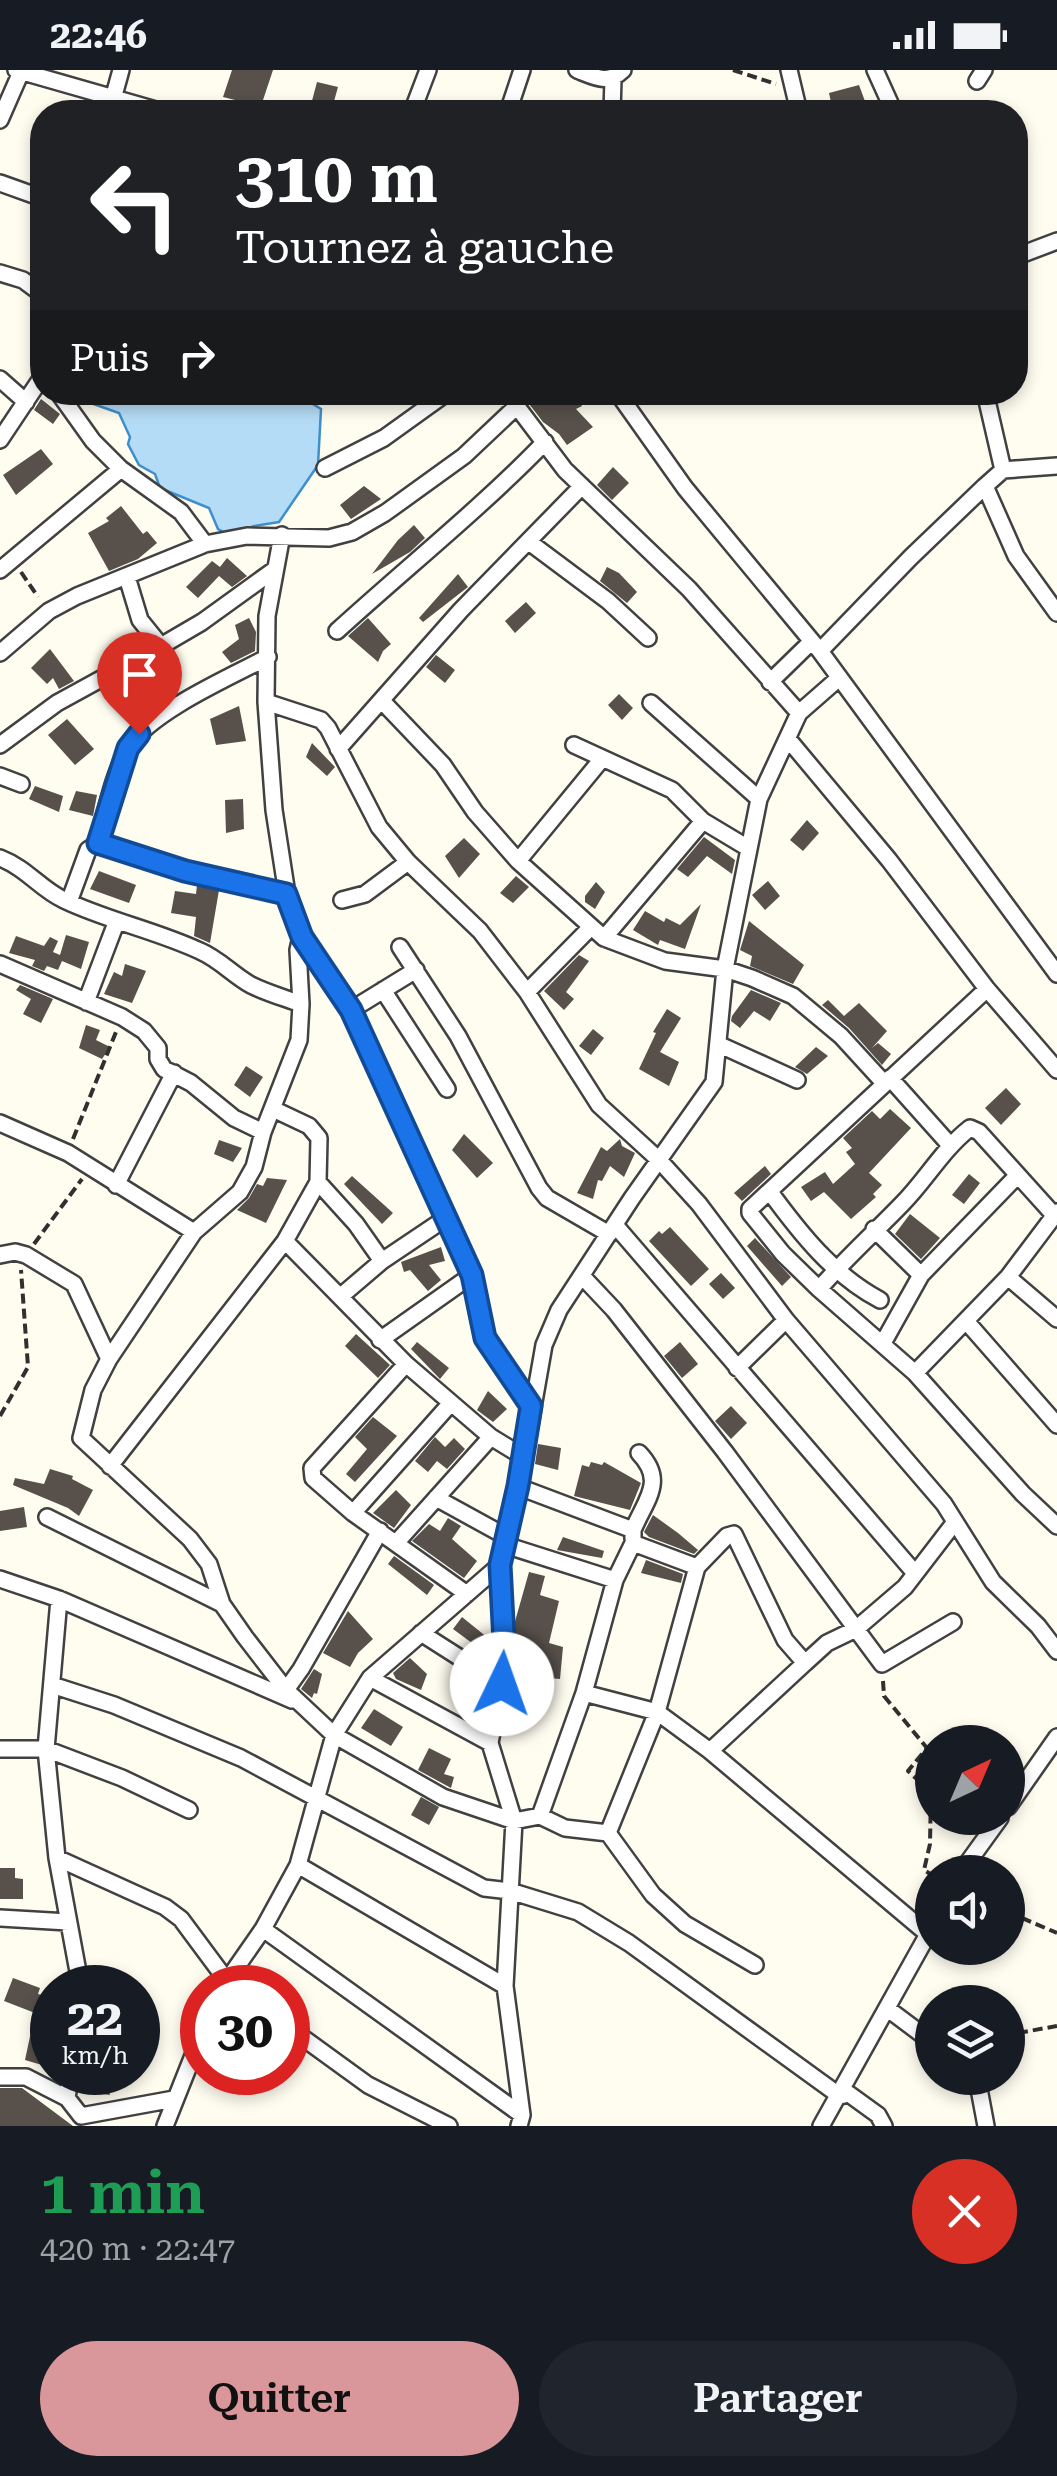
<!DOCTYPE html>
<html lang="fr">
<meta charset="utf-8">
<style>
body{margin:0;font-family:"Roboto Serif",serif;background:#20242c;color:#f1f3f6;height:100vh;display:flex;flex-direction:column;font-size:38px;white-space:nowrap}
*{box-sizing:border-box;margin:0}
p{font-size:32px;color:#9ea1a6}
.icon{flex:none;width:55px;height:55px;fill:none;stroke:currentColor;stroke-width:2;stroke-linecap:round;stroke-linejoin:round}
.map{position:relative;height:2056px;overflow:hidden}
.drawer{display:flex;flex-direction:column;background:#171b24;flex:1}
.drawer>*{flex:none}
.guide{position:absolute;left:30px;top:30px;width:998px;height:305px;border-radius:40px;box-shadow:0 5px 15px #0003;background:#202124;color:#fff;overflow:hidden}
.needle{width:65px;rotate:44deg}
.tools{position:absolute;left:915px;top:1655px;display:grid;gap:20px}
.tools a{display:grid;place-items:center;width:110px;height:110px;border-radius:50%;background:#171b24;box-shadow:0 5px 15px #0003;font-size:50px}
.speed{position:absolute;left:30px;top:1895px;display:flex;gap:20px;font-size:50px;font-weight:700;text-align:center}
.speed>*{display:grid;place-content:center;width:130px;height:130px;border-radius:50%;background:#171b24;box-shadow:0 5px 15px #0003;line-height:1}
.speed small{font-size:25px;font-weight:400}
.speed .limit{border:15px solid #d22;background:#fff;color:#111}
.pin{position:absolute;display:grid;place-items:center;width:85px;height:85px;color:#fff;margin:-102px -42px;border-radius:50% 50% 50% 0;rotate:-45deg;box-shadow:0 0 10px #0007}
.pin .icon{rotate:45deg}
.me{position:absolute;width:110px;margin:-55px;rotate:3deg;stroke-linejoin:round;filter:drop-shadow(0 0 8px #0008)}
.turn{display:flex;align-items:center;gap:35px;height:210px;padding:0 40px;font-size:45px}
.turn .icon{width:130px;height:130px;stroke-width:2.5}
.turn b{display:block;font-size:70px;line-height:85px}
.then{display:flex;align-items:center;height:95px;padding:0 40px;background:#0003;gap:20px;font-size:38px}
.round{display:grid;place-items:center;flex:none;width:105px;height:105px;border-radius:52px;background:#20242c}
.overview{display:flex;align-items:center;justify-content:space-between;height:170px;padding:0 40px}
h1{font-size:60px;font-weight:600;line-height:75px;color:#1e9e55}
.button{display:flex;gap:20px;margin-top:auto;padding:20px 40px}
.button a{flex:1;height:115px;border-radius:60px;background:#da979b;color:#111;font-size:40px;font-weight:600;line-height:115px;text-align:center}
.button a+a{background:#20242c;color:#f1f3f6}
.status{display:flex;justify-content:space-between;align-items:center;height:70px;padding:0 50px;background:#171b24;direction:ltr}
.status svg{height:28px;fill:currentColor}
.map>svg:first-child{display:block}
.water{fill:#b5dcf6;stroke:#3d90cc;stroke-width:2.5}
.building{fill:#57504b}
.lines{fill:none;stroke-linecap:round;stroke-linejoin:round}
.street-casing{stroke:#414141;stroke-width:20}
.path{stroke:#303030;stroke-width:4;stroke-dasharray:10 5;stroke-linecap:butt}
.street{stroke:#fff;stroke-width:15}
.route-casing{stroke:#114b97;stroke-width:25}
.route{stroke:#1a73e8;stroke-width:18}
</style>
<div class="status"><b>22:46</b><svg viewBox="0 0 49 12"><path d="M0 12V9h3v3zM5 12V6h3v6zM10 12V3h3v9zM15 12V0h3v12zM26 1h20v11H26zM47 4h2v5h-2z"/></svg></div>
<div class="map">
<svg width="1057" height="2056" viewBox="0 0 1057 2056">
<rect width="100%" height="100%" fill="#fffcf0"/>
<path class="water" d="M71,323H302L303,328L321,339L318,395L279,452L254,456L231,466L218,459L209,438L160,418L155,404L139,395L128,374L130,367L119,343L71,326Z"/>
<path class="building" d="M232,0H273L260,39L250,35L247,42H230L235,30L223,27Z
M317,12L338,17L331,42H309Z
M859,15L869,42H846L845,35L832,37L829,23Z
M520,322H576L582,336L576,339L593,357L567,375L559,364L543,352Z
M41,329L60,344L53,354L34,340Z
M41,379L53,394L16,425L3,405Z
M613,397L629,413L612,430L597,415Z
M364,416L381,429L351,449L340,435Z
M121,436L143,464L147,461L157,473L138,489L109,501L88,463L109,451L106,448Z
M414,455L425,468L410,482L372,504L398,470Z
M227,488L247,506L232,517L219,506L198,528L186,517L212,491L220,497Z
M607,497L619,503L637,522L627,533L600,511Z
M458,504L468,517L423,552L419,548Z
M526,532L536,543L515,563L505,551Z
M249,548L256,562L255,581L231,593L222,582L239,569L235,555Z
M368,548L391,574L383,581L378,592L348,566Z
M50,579L74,611L59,619L53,608L47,614L31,598Z
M436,585L455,600L445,613L426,597Z
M619,624L633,638L622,650L608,635Z
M239,636L246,671L216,675L210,649Z
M67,649L94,679L75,695L48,665Z
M312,673L335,697L327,706L306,687Z
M35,716L63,726L59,742L29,729Z
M76,721L97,725L93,746L69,740Z
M243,729L244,759L226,763L225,730Z
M807,750L819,763L803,781L790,770Z
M704,767L735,790L732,804L707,786L688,807L677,799Z
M464,768L480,784L459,808L445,786Z
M99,801L136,815L129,833L90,819Z
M516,806L529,817L513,833L500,823Z
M768,811L780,826L765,840L752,825Z
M596,812L605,822L595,839L585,832V826Z
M197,815L219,820L210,873L194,866L196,847L171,843L175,821L196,824Z
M701,834L685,879L660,870L658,875L633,860L645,841L664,852L666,848L680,855Z
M749,851L804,895L793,914L750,896L752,886L740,880Z
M66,865L89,872L81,899L62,891L58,900L47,896L44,901L32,896L35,890L9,883L16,866L44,876L50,867L58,871L53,882L60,885Z
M579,885L589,891L566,922L574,929L564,940L544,921Z
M125,894L146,901L132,933L104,924L114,902L122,906Z
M20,915L53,929L41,953L23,944L31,929L16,920Z
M751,920L781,933L770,951L754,941L740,958L731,951L732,946Z
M828,930L844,946L859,933L887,961L872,978L878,973L891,984L882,995L849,958L822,935Z
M667,939L681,948L660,982L679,992L669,1016L639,999L656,963L653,962Z
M86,955L100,960L96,970L110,977L102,989L79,978Z
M593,959L604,968L591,985L579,976Z
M816,977L828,986L807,1004L795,997Z
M246,996L263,1007L250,1027L234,1015Z
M1006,1018L1021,1034L1001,1055L985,1038Z
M890,1039L911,1058L869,1103L882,1115L873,1124L876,1127L851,1149L824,1122L811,1131L801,1117L825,1102L833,1114L855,1094L846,1082L852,1078L843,1068L872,1041L880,1049Z
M464,1064L493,1093L477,1108L452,1080Z
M620,1069L622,1076L635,1083L624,1107L610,1096L602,1111L598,1110L593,1129L577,1123L601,1077L607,1081Z
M219,1070L242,1078L233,1092L214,1084Z
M765,1096L771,1104L742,1131L734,1123Z
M969,1104L980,1113L964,1134L952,1125Z
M352,1106L393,1143L382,1154L344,1114Z
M267,1108L287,1110L266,1153L237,1140L249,1128L257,1114L263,1116Z
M910,1144L940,1168L921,1189L895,1164Z
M670,1157L709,1199L691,1216L649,1171L659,1161L662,1164Z
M755,1168L791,1207L782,1216L747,1176Z
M441,1177L445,1191L429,1195L441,1210L428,1221L410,1200L404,1202L401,1192Z
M721,1203L735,1218L723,1229L709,1214Z
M356,1264L390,1295L378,1308L345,1276Z
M417,1272L449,1298L440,1309L411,1279Z
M680,1272L698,1294L682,1308L664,1286Z
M488,1321L507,1339L493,1352L477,1340Z
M731,1336L747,1353L731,1369L715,1351Z
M373,1347L397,1366L355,1412L346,1404L367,1379L355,1367Z
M435,1367L445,1377L454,1368L465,1379L447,1399L437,1391L428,1402L415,1391Z
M538,1374L561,1378L558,1400L535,1394Z
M591,1392L602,1395L604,1392L641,1413L630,1440L574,1426L582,1395L589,1397Z
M50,1399L73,1406L72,1409L93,1420L79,1446L68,1438L13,1415L15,1408L44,1414Z
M396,1420L411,1435L394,1458L373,1443Z
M24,1437L27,1457L0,1461V1441Z
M653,1445L678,1463L698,1480L694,1484L649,1467L644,1462Z
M448,1448L461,1456L452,1469L477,1491L464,1508L412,1471L429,1454L440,1461Z
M563,1467L604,1481L602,1488L557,1480Z
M394,1486L434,1515L427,1525L388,1494Z
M646,1490L683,1504L681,1513L641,1503Z
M529,1502L545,1506L540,1525L559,1531L549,1573L563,1577L560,1609L513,1605L514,1555Z
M348,1541L373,1569L358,1583L350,1597L323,1583Z
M462,1547L488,1568L480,1579L453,1559Z
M410,1588L427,1604L421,1620L396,1609L393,1603Z
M314,1599L322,1604L317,1624L314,1623L312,1628L301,1619Z
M374,1639L403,1657L391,1676L361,1658Z
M429,1678L451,1689L444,1704L454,1707L451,1718L418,1700Z
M421,1727L439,1737L429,1755L411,1745Z
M0,1798H15V1808L23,1809V1829H0Z
M13,1908L40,1918L38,1924L52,1928V1998L25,1990L35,1943L4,1931Z
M105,2006L110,2025L79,2021L82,2008Z
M0,2018H22L73,2056H0Z"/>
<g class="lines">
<defs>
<path id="street" d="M16,0L163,42
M577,0C595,7 608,15 623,0
M789,0L799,42
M875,0L894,42
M977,11L984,0
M113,29L121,0
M412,42L428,0
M508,42L522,0
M612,42L613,9
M0,50L21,2
M0,113L42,128
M1015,187L1057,171
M0,203L23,210L42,224
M0,309L26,332
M58,322L93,371L121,399L181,442L205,474
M506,322L565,400L689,519L799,643
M617,322L685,418L820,581L1057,904
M985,322L1003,400L985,416L1016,486L1057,543
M0,370L42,307
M325,398L384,368L448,322
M1003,400L1057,396
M282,465L267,546L266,632L321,650L328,658L379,757L408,792L480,861L527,922L599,1035L659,1090L699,1134L786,1250L944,1434L993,1512L1038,1556L1057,1581
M529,472L608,531L648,568
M0,500L121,399
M127,507L140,550L161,576L202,552L274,500
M337,561C406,498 480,439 545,372
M820,581L911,487L985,416
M0,583L49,541L77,526L205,474L247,466L329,468L352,462L385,443L464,386L517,336
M770,612L811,572
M382,631L443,695L475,742L518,791L604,868L665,891L725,899L752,908L793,926L841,966L884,1013
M266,632L274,740L287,824L294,847L301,867L351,940L472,1205L485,1267L531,1336
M651,633L759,729
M788,669L889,790L987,919L1057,1000
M0,675L57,633L161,576
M574,675L672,720L703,751L748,778
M338,679L461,540L582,416
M0,706L21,714
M98,773C106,742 113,703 130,676C150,642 232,606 268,587
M0,788C28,799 39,818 64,830C108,851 155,860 200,881C219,889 233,905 251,915C267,923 285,928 301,934
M518,791L602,689
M342,830L365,824L408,792
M69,832L88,780L98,773L185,801L287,824
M301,867L298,880L301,934L299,970L263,1062L254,1097L240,1122L194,1162L109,1289L93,1320L81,1368L190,1469L209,1494L222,1534L245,1567L286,1620L334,1665L443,1727L514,1751L540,1746L565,1758L608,1763L653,1825L685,1854L755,1895
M604,868L703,751
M400,877L458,966L539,1118L547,1128L609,1164
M0,894L122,947L144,961L158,978V989L164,999L191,1013L234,1048L263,1062
M987,919L750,1139V1143L783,1184L819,1219L915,1303L1023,1424L1057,1456
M383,920L447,1019
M527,922L591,857
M86,932L116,853
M351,940L416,900
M720,975L797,1010
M890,1008L949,1074
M0,1053L68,1083L194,1162
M318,1112L356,1154L382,1191
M116,1115L174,1003
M770,1122C800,1163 833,1205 880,1230
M615,1155L914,1502
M874,1159L921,1205
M285,1171L406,1294
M0,1185L15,1182L26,1185L74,1214L109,1289
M582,1206L614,1240L725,1382L882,1594L953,1552
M1008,1207L1057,1249
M819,1219C845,1189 874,1163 902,1134C926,1110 942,1080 970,1058L979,1062L1054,1145
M341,1226L382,1191L446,1148
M966,1251L1057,1355
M380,1270L472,1205
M883,1273L921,1205L1016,1107
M737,1298L786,1250
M915,1303L1008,1207L1057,1142
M110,1396L285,1171L318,1112L319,1068L309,1056L273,1039
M519,1417L633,1460
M436,1428L507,1467
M353,1443L451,1333
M47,1447L222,1534
M633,1469V1460C646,1429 666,1411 639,1383
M396,1473L491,1367
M505,1475L615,1510
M0,1509L59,1529L292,1630
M467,1524L353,1443L313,1408L312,1398L406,1294L491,1367L522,1386
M59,1529L46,1679L57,1788L81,1918
M421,1563L501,1614
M370,1608L490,1673
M52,1615L114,1635L241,1688L484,1818L510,1821L578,1842L629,1873L840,2026L849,2024L878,2045L884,2056
M286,1620L301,1599L380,1461
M0,1679H46L122,1708L189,1740
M710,1681L805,1593
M1008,1737L1057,1667
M540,1746L584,1623
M608,1763L657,1642L697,1497
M57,1788L165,1837L181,1849L230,1915
M298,1795L505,1916
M961,1802L1000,1748
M0,1848L68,1852
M263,1859L522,2045
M929,1865L710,1681L657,1642L584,1623L615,1510L633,1473L697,1497L727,1466L734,1464L785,1570L805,1593L827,1573L856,1559L905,1517L955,1452
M222,1918L263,1859L298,1795L334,1665L370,1608L500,1495
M888,1939L932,1972
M288,1957L368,2015L449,2056
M0,2007H26L67,2028L81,2046L174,2029
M977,2008L986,2056
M67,2028L71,2002
M165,2056L202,1963
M519,2056L522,2045L505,1916L514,1751L490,1673L501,1614L504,1573L500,1495L519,1417L544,1275L559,1240L632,1128L714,1012L725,899L759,729L799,643L839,608
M821,2056L932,1857"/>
</defs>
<use href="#street" class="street-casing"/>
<path class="path" d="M733,0L776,14
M34,200L41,172
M21,502L38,527
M73,1069L116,962
M34,1174L82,1109
M0,1346L28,1297L21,1200
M883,1611L884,1626L927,1678L908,1701L931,1722L930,1774L924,1800L932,1805
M1008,1842L1057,1863
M1018,1963L1057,1956"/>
<use href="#street" class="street"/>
</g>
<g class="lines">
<defs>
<path id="route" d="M139,664L128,678L98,773L185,801L286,824L302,867L351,940L472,1205L485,1268L531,1336L518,1416L500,1495L504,1572L502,1614"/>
</defs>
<use href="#route" class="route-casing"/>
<use href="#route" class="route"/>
</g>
</svg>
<div class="tools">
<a><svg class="needle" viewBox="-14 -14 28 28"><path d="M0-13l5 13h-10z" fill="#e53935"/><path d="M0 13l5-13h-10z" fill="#9ea1a6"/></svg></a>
<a><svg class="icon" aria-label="sound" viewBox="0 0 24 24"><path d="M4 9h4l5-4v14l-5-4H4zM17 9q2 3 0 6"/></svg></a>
<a><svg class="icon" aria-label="layers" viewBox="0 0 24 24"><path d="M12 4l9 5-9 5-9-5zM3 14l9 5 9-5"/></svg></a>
</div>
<div class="speed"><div>22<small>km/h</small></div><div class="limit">30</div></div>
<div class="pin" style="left:139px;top:664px;background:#d93025"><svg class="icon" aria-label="arrive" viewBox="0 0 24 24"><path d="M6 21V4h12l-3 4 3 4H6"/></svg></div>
<svg class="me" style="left:502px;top:1614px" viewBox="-20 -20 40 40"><circle r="19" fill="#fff"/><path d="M0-13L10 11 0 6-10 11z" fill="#1a73e8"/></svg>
<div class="guide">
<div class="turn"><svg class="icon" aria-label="left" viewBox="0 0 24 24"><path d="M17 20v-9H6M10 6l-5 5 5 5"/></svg><div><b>310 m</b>Tournez à gauche</div></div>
<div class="then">Puis<svg class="icon" aria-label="right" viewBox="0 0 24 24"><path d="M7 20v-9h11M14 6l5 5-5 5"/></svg></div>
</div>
</div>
<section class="drawer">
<div class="overview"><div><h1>1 min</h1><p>420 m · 22:47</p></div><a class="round" style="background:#d93025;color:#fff"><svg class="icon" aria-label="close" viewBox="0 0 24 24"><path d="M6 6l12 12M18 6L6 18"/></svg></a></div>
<div class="button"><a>Quitter</a><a>Partager</a></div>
</section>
